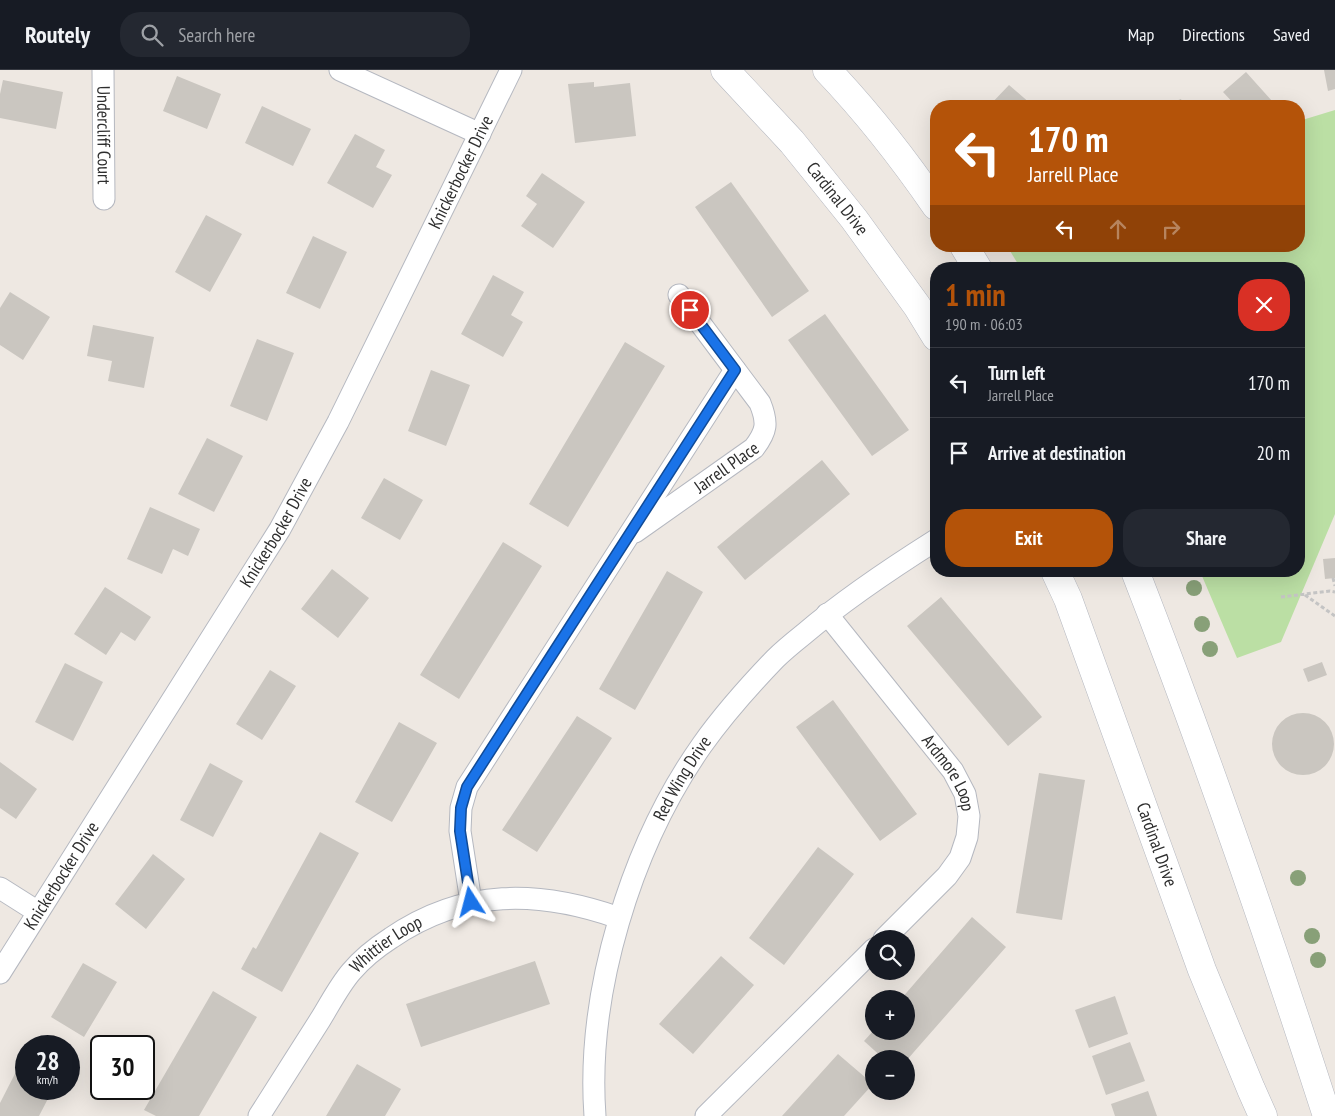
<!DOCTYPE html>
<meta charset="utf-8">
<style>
body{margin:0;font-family:"PT Sans Narrow",sans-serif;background:#242831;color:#f1f3f6;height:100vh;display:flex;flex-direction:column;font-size:19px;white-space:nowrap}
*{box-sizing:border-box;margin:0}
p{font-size:16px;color:#9ea1a6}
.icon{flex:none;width:28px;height:28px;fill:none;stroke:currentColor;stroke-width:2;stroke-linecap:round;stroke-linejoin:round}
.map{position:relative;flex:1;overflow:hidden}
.side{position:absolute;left:930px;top:192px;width:375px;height:315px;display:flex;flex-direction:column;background:#171b24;border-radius:20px;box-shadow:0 5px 20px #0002}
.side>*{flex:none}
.top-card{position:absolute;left:930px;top:30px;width:375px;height:152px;border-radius:20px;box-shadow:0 5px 20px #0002;background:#b45309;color:#fff;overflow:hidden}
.tools{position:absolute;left:865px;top:860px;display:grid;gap:10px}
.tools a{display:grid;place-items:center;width:50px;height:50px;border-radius:50%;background:#171b24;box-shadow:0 5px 20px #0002;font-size:25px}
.speed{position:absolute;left:15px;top:965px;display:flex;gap:10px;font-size:25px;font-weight:700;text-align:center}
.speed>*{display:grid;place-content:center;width:65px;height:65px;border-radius:50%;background:#171b24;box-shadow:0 5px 20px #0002;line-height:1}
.speed small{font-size:12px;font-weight:400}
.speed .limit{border:2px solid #111;border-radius:8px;background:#fff;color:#111}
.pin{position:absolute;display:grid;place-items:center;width:42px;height:42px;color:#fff;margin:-21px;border:2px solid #fff;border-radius:50%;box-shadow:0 1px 5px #0007}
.me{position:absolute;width:55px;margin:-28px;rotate:351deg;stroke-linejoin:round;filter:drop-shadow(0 0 4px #0008)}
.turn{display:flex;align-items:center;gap:18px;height:105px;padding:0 15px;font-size:22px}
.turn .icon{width:65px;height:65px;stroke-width:2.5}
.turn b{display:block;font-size:35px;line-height:42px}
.lanes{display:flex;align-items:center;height:48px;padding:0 15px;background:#0003;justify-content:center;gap:25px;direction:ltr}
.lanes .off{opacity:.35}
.round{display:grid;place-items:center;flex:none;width:52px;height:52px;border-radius:20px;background:#242831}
.overview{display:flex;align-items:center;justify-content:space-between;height:85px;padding:0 15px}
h1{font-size:30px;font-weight:800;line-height:38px;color:#b45309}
.button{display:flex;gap:10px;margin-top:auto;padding:10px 15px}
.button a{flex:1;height:58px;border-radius:20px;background:#b45309;color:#fff;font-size:20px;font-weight:800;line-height:58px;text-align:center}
.button a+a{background:#242831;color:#f1f3f6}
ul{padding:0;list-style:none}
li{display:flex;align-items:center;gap:15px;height:70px;padding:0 15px;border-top:1px solid #363941}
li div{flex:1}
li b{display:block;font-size:19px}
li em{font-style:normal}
header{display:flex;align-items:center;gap:30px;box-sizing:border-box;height:70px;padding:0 25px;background:#171b24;border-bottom:1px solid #363941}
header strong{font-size:24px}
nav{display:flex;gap:28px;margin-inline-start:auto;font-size:18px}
.search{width:350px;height:45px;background:#242831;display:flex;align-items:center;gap:12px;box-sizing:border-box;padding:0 18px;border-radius:20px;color:#9ea1a6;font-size:19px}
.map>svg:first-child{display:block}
.green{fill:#bbdfa4}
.building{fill:#cac6c0}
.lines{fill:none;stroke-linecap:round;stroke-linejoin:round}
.street-casing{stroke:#b5b8c0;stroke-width:23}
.secondary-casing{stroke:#b5b8c0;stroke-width:29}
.path{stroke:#c4c4c4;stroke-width:3;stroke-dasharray:4 2.5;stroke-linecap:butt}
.street{stroke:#fff;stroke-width:21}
.secondary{stroke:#fff;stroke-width:28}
.tree{fill:#88a078}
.route-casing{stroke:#114b97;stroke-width:12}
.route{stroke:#1a73e8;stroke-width:9}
.labels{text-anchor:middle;stroke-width:4;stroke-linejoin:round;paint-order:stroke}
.street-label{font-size:18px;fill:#2e2e2e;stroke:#fff}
</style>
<header>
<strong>Routely</strong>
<div class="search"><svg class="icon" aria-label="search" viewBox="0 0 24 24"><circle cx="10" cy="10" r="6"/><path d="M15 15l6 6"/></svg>Search here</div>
<nav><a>Map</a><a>Directions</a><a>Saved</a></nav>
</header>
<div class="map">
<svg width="1335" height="1046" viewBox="0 0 1335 1046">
<rect width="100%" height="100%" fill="#eee8e2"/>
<path class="green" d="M1335,40V444L1281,572L1237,588L1202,506L1197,501H1299V199H1021L1007,176H1299V51Z"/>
<path class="building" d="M1324,0H1335V19L1328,21Z
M1246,2L1273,32L1268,36H1236L1223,22Z
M177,6L221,24L207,59L163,41Z
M3,10L63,22L56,59L0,48V24Z
M594,12V17L630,13L636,66L575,73L568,14Z
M1009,15L1031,34L1029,36H989Z
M1181,29L1184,36H1169L1168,34Z
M1201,30L1203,36H1187Z
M262,36L311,59L293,96L245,73Z
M355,64L385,80L376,97L392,105L373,138L327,113Z
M542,103L585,132L553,178L521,156L537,134L526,126Z
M731,112L809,221L772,247L695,137Z
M206,145L242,164L210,222L175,202Z
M313,166L347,182L320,239L286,223Z
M493,205L524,222L511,245L523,252L503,287L461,264Z
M10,222L50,247L23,290L0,275V238Z
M825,244L909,360L872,386L788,270Z
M93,255L154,267L144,318L108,311L112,291L87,286Z
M257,269L294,283L267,351L230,336Z
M625,272L665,296L568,457L529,434Z
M431,300L470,315L446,376L408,361Z
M207,368L243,386L214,442L178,424Z
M822,390L850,424L745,510L717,477Z
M384,408L423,430L400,470L361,448Z
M150,437L200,459L188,486L173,479L162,504L127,489Z
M503,472L542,496L459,629L420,605Z
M1335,488V508L1325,509L1323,489Z
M332,499L369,528L338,568L301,539Z
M667,501L703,522L635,640L599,619Z
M105,517L151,547L135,571L121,562L106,585L74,564Z
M941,527L1042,647L1008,676L907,556Z
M1322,592L1327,605L1308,612L1303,599Z
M65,593L103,612L73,671L35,652Z
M270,600L296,616L262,670L236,654Z
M833,630L917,744L880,771L796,657Z
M1272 674a31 31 0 1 1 62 0a31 31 0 1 1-62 0Z
M577,646L612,668L537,782L502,760Z
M399,652L437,673L392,752L355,732Z
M0,692L37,719L16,749L0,738Z
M210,693L243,711L213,767L180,750Z
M1039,703L1085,710L1062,850L1016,843Z
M320,762L359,783L282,922L241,899L253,877L256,879Z
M818,777L854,804L784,895L749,868Z
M153,784L185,809L146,859L115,834Z
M972,847L1006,877L906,991V989H884L864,971L874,960V961H906V929H901Z
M721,886L754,915L693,984L659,954Z
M535,891L550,934L421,977L406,934Z
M83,893L117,912L84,967L51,947Z
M213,921L257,947L199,1046H156L144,1040Z
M1115,926L1128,964L1089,978L1075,940Z
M1130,972L1145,1011L1106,1025L1092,986Z
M838,984L873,1014L844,1046H782Z
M21,992L26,994V1019H53L39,1046H0V1033Z
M357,994L401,1019L385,1046H326Z
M1148,1021L1157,1046H1115L1111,1034Z"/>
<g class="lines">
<defs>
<g id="street">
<path id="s1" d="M103,0L104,129"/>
<path d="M340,0L480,64"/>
<path id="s2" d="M635,462L754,378C767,361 768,353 760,333L679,225"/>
<path id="s3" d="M827,544L953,701L965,724L969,746L967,767L960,788L947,806L884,869"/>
<path d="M0,818L38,842"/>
<path d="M471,832L460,761L461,738L467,717L735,300"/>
<path id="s4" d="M0,903L280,459L338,352L511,0"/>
<path id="s5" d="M259,1046C279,1014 300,982 320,950C330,934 339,916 351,902C362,889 377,877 391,868C464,818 539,820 619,848"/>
<path id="s6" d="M595,1046C586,923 631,776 702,675C724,644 749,616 775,589C784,580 794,572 804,564C845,529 890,499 936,470"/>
<path d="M706,1046L874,879"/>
</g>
<g id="secondary">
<path id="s7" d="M725,0L792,72L854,149L917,236L936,267"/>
<path d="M827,0C867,42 903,88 936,136"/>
<path d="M964,176L978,199"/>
<path id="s8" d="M1055,501L1068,529L1202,900L1251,1019L1263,1046"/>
<path d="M1135,501C1205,681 1268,863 1327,1046"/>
</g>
</defs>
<use href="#street" class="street-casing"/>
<use href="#secondary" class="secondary-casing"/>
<path class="path" d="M1333,508L1335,516
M1305,525L1335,546
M1281,527L1330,521L1335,522"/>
<use href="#street" class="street"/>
<use href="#secondary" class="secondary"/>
</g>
<g class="tree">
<circle cx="1194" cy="518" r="8"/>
<circle cx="1202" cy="554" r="8"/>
<circle cx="1210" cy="579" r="8"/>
<circle cx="1298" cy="808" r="8"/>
<circle cx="1312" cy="866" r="8"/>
<circle cx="1318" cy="890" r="8"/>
</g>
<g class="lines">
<defs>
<path id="route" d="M471,832L460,761L461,738L467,717L735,300L690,240"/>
</defs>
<use href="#route" class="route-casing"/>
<use href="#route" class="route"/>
</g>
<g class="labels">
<g class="street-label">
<text dy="6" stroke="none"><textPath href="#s1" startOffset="65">Undercliff Court</textPath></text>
<text dy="6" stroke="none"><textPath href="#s4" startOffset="925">Knickerbocker Drive</textPath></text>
<text dy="6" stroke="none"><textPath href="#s7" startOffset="171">Cardinal Drive</textPath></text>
<text dy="6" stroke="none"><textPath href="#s2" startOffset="112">Jarrell Place</textPath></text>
<text dy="6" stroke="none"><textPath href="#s4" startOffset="520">Knickerbocker Drive</textPath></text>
<text dy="6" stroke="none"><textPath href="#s3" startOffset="201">Ardmore Loop</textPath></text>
<text dy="6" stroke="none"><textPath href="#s6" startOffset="354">Red Wing Drive</textPath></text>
<text dy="6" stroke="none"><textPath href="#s8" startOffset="292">Cardinal Drive</textPath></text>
<text dy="6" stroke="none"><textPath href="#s4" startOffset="115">Knickerbocker Drive</textPath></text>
<text dy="6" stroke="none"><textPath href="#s5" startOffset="216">Whittier Loop</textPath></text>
</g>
</g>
</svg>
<div class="tools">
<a><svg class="icon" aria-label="search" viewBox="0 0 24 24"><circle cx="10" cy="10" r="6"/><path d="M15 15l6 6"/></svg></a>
<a>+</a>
<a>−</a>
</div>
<div class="speed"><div>28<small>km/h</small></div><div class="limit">30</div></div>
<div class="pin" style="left:690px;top:240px;background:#d93025"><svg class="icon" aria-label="arrive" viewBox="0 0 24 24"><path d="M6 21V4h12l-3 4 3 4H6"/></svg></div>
<svg class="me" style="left:471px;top:832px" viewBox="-20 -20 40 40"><path d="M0-17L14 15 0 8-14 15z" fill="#1a73e8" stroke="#fff" stroke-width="4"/></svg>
<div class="top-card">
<div class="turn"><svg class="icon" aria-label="left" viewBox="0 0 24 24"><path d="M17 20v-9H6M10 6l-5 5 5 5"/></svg><div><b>170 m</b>Jarrell Place</div></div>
<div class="lanes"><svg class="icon" aria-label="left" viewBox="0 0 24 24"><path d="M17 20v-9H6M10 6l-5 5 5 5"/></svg><svg class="icon off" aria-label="ahead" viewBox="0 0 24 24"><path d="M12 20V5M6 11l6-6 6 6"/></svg><svg class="icon off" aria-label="right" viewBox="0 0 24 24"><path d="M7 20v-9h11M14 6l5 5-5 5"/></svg></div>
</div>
<section class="side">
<div class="overview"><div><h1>1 min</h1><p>190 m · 06:03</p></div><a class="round" style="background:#d93025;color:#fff"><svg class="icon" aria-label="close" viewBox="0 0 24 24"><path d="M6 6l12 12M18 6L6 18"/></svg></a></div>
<ul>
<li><svg class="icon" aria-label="left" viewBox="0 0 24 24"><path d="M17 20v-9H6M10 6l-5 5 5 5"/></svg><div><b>Turn left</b><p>Jarrell Place</p></div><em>170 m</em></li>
<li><svg class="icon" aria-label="arrive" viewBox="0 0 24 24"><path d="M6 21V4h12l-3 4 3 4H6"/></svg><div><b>Arrive at destination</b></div><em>20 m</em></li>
</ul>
<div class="button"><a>Exit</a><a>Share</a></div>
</section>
</div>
